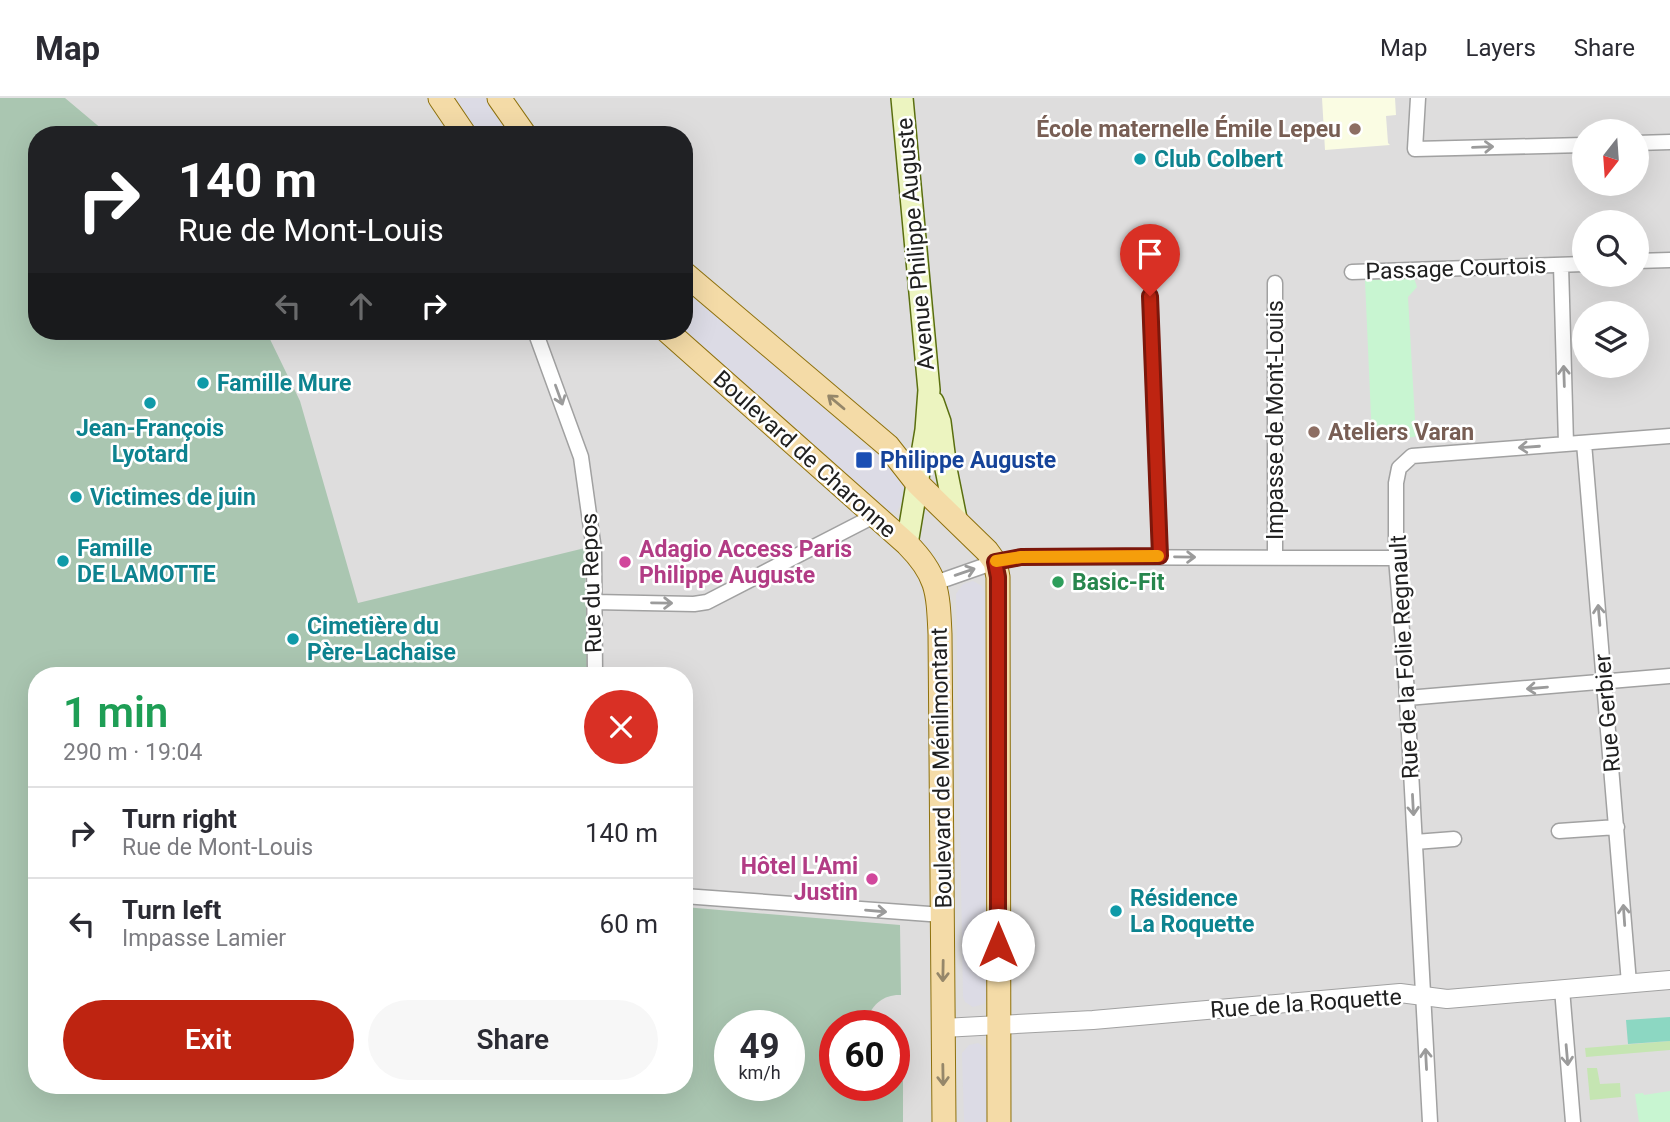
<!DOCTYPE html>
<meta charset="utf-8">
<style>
body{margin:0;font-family:Roboto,sans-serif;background:#f7f7f7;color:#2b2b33;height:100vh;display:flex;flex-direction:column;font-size:26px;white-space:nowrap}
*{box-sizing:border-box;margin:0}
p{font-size:23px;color:#7c7c81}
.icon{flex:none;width:38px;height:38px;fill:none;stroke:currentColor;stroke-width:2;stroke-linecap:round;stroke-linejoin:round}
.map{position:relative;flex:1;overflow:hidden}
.details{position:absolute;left:28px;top:569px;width:665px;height:427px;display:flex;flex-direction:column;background:#fff;border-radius:28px;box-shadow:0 7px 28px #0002}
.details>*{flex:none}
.banner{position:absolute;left:28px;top:28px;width:665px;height:214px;border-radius:28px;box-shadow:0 7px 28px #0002;background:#202124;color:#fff;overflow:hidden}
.needle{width:46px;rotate:197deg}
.controls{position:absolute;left:1572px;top:21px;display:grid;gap:14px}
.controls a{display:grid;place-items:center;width:77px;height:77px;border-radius:50%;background:#fff;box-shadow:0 7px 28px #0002;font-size:35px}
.speed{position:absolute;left:714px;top:912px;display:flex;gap:14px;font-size:35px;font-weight:700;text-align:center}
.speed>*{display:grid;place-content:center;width:91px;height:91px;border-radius:50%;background:#fff;box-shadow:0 7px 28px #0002;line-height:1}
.speed small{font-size:18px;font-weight:400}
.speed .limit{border:10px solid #d22;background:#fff;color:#111}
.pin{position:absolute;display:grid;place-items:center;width:60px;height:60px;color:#fff;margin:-72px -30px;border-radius:50% 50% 50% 0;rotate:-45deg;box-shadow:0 0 7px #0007}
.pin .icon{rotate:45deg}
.me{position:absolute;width:77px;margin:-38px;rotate:0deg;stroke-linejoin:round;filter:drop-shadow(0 0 5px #0008)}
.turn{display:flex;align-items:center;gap:24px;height:147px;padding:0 35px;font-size:32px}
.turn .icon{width:91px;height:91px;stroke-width:2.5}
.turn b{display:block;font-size:49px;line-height:60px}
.lanes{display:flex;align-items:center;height:66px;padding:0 35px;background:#0003;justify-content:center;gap:35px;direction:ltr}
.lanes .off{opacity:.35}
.round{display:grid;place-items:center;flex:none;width:74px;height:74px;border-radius:37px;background:#f7f7f7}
.headline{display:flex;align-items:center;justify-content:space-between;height:119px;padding:0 35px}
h1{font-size:42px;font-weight:600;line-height:52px;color:#1e9e55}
.action{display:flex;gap:14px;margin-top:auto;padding:14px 35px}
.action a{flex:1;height:80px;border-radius:42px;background:#be2411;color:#fff;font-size:28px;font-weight:600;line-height:80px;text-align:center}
.action a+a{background:#f7f7f7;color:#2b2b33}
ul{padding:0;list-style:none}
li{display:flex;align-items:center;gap:21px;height:91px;padding:0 35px;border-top:2px solid #e1e1e2}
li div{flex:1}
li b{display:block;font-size:26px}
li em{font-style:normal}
header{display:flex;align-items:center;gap:42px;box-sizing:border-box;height:98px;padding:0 35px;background:#fff;border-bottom:2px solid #e1e1e2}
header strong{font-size:33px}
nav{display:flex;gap:38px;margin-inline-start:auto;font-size:24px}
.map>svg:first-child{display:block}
.residential{fill:#dedddd;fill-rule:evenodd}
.education{fill:#fafce3}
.grass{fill:#c5e5b2}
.cemetery{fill:#aac6b1;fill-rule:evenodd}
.park{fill:#c8f5d1}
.pitch{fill:#8cd7c2}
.plaza{fill:#dcdbe5}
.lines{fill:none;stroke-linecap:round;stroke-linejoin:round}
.minor-casing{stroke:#a1a1a1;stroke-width:17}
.tertiary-casing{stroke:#a1a1a1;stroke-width:20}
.secondary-casing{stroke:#5a6f0f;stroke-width:24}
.primary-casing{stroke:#8e710d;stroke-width:25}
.minor{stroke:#fff;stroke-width:14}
.tertiary{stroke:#fff;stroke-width:18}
.secondary{stroke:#ecf4c0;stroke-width:21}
.primary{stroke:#f4dba7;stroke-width:23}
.oneway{stroke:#9b9b9b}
.oneway2{stroke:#95876a}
.route-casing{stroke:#7c170b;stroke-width:18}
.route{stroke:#be2411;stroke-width:12}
.slow{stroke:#f59e0b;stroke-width:12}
.education-dot{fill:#8d6e63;stroke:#fff;stroke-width:2.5}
.culture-dot{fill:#0f9aa8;stroke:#fff;stroke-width:2.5}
.transit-dot{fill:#1a4fb4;stroke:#fff;stroke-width:2.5}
.hotel-dot{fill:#d1479c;stroke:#fff;stroke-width:2.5}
.leisure-dot{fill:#2e9e5b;stroke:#fff;stroke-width:2.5}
.labels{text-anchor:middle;stroke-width:5;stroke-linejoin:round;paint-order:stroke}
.education-label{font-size:23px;font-weight:bold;fill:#785e54;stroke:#fff;text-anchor:end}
.culture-label{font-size:23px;font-weight:bold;fill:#0d838f;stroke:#fff;text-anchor:start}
.street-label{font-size:23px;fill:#202020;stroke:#fff}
.transit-label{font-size:23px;font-weight:bold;fill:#164399;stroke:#fff;text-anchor:start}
.hotel-label{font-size:23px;font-weight:bold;fill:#b23c85;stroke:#fff;text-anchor:start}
.leisure-label{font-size:23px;font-weight:bold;fill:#27864d;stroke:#fff;text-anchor:start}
</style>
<header>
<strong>Map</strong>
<nav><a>Map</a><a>Layers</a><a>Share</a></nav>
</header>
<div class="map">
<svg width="1670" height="1024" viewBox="0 0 1670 1024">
<rect width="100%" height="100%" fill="#efeee7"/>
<path class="residential" d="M0,0H1670V1024H0ZM1584,33H1636V86H1584ZM37,37H684V233H37ZM1584,124H1636V177H1584ZM1584,215H1636V268H1584ZM37,578H684V987H37ZM730,928H789V987H730ZM835,928H894V987H835Z"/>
<path class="education" d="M1322,0H1395L1396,17L1386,18L1388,45L1390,47L1325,52Z"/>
<path class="grass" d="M1670,943V952L1586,959L1585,950Z
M1587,970H1597L1600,986L1620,985L1621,999L1590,1002Z"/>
<path class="cemetery" d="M0,0H65L109,37H37V233H266L300,303L358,505L585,450L587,577L37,578V987H684V809L900,827L901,897C882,896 869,909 866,927L835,928V987H894V983H903V1024H0ZM730,928H789V987H730Z"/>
<path class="park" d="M1414,180L1417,189L1408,199L1415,322L1426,332L1414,339L1372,342L1365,182Z
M1670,993V1024H1639L1635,996L1643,995L1644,997Z"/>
<path class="pitch" d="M1670,919V943L1628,946L1626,922Z"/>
<path class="plaza" d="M454,0H489L512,37H477L478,34Z
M684,187L900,378L906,387L904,402L896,414H889L683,233Z
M973,483L982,488L985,496L988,898L984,906L973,909L965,904L963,899L956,496L963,486Z
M978,945L988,951L989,1024H964L962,955L969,947Z"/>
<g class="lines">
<defs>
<path id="minor" d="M1418,0L1415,51L1584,47
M1636,45L1670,44
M1636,163L1670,162
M1561,167L1566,346
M1352,174L1584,166
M1275,185V460
M1150,198L1160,458
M535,233L581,359L594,452L595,578
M1584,345L1629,885
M935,485L995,464L1021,459L1396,460
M594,504L694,506L707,504L874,418
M1407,600L1670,578
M1559,733L1617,729
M1415,744L1454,741
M684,798L943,817
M1562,891L1573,1024
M1430,1024L1406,581L1396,460V385L1399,370L1412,358L1670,338"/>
<path id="tertiary" d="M943,930L1093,922L1400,895L1447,901L1670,882"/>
<path id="secondary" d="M902,0L929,292L926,332L907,446
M933,304L940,324L946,371L956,421"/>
<path id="primary" d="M440,0L465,37
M499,0L525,37
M684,175L888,348L917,385L987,453L995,464L998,479L999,1024
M667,233L907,446C938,477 938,494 940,536L944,1024"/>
</defs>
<use href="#minor" class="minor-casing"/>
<use href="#tertiary" class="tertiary-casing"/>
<use href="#secondary" class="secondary-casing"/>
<use href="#primary" class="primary-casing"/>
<use href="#minor" class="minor"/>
<use href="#tertiary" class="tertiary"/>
<use href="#secondary" class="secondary"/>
<use href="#primary" class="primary"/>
</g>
<defs><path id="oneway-shaft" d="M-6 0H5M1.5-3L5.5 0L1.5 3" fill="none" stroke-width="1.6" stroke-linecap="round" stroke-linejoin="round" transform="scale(1.75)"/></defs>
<g class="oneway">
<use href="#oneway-shaft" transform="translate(1483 49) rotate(-2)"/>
<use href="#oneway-shaft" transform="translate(1564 278) rotate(-92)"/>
<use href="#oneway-shaft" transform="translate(559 297) rotate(70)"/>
<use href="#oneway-shaft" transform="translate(1529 349) rotate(176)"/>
<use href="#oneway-shaft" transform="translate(1185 459) rotate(1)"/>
<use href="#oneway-shaft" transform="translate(965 474) rotate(-19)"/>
<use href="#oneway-shaft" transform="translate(662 505) rotate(1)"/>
<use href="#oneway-shaft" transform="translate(1599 517) rotate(-95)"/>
<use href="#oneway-shaft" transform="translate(1537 590) rotate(175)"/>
<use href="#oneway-shaft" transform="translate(1413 707) rotate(87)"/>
<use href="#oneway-shaft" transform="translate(876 813) rotate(5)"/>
<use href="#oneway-shaft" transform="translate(1624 817) rotate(-94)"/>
<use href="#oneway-shaft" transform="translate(1567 957) rotate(85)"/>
<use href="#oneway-shaft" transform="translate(1426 961) rotate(-93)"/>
</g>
<g class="oneway2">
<use href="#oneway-shaft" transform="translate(836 304) rotate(-140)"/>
<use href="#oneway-shaft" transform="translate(943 873) rotate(91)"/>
<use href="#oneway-shaft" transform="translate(943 977) rotate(89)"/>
</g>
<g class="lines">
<defs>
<path id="route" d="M998,847V479L995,464L1021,459L1160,458L1150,198"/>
</defs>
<use href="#route" class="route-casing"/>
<use href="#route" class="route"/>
<path class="slow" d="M996,463L1021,459L1158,458"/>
</g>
<g class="education-dot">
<circle cx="1355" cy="31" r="7"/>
<circle cx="1314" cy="334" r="7"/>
</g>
<g class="culture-dot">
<circle cx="1140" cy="61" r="7"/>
<circle cx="203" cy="285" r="7"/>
<circle cx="150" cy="305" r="7"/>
<circle cx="76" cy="399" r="7"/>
<circle cx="63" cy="463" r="7"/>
<circle cx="293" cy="541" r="7"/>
<circle cx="1116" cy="813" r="7"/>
</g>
<rect class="transit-dot" x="855" y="353" width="18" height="18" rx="3.5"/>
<g class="hotel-dot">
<circle cx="625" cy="464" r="7"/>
<circle cx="872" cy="781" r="7"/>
</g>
<circle class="leisure-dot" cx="1058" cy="484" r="7"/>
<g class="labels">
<g class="education-label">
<text x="1341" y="39">École maternelle Émile Lepeu</text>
<text x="1328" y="342" text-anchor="start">Ateliers Varan</text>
</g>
<g class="culture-label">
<text x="1154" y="69">Club Colbert</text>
<text x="217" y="293">Famille Mure</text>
<text x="150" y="338" text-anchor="middle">Jean-François<tspan x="150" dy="26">Lyotard</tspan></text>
<text x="90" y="407">Victimes de juin</text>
<text x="77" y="458">Famille<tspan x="77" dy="26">DE LAMOTTE</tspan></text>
<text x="307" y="536">Cimetière du<tspan x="307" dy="26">Père-Lachaise</tspan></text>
<text x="1130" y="808">Résidence<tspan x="1130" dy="26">La Roquette</tspan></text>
</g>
<g class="street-label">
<text transform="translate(915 146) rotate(-95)" y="8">Avenue Philippe Auguste</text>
<text transform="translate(1456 170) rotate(-2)" y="8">Passage Courtois</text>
<text transform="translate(1275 322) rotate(-90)" y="8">Impasse de Mont-Louis</text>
<text transform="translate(805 356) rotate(42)" y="8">Boulevard de Charonne</text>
<text transform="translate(591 485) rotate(-92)" y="8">Rue du Repos</text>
<text transform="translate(1404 559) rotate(-93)" y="8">Rue de la Folie Regnault</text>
<text transform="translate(1607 615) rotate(-95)" y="8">Rue Gerbier</text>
<text transform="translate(941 670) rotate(-91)" y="8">Boulevard de Ménilmontant</text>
<text transform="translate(1306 905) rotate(-4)" y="8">Rue de la Roquette</text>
</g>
<g class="transit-label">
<text x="880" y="370">Philippe Auguste</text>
</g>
<g class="hotel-label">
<text x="639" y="459">Adagio Access Paris<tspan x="639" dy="26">Philippe Auguste</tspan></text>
<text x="858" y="776" text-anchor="end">Hôtel L'Ami<tspan x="858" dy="26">Justin</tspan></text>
</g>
<g class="leisure-label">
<text x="1072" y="492">Basic-Fit</text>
</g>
</g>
</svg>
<div class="controls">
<a><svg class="needle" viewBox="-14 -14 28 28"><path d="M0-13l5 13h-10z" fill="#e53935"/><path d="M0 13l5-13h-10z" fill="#7c7c81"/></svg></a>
<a><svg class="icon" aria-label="search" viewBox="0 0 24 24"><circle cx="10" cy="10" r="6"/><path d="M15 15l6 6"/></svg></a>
<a><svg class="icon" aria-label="layers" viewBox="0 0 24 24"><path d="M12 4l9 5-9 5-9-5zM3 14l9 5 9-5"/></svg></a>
</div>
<div class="speed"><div>49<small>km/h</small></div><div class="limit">60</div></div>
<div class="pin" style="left:1150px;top:198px;background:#d93025"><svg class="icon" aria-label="arrive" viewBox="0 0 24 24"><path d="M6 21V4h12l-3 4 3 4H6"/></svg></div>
<svg class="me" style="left:998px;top:847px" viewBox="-20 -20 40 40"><circle r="19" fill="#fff"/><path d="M0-13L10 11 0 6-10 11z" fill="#be2411"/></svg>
<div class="banner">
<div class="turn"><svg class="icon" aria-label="right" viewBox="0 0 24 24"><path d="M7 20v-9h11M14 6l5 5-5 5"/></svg><div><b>140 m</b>Rue de Mont-Louis</div></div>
<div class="lanes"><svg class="icon off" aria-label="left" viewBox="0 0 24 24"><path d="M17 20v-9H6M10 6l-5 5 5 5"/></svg><svg class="icon off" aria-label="ahead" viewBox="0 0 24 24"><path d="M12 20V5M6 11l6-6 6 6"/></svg><svg class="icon" aria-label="right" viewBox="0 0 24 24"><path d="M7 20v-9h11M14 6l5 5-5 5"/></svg></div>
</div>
<section class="details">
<div class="headline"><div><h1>1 min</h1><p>290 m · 19:04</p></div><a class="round" style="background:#d93025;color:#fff"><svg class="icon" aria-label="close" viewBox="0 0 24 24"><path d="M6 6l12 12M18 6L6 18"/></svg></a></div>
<ul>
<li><svg class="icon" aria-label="right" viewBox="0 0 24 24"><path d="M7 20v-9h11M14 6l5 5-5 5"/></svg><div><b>Turn right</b><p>Rue de Mont-Louis</p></div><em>140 m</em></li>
<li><svg class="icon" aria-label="left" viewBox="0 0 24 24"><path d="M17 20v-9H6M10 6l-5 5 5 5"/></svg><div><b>Turn left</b><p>Impasse Lamier</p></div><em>60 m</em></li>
</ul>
<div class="action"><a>Exit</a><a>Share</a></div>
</section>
</div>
